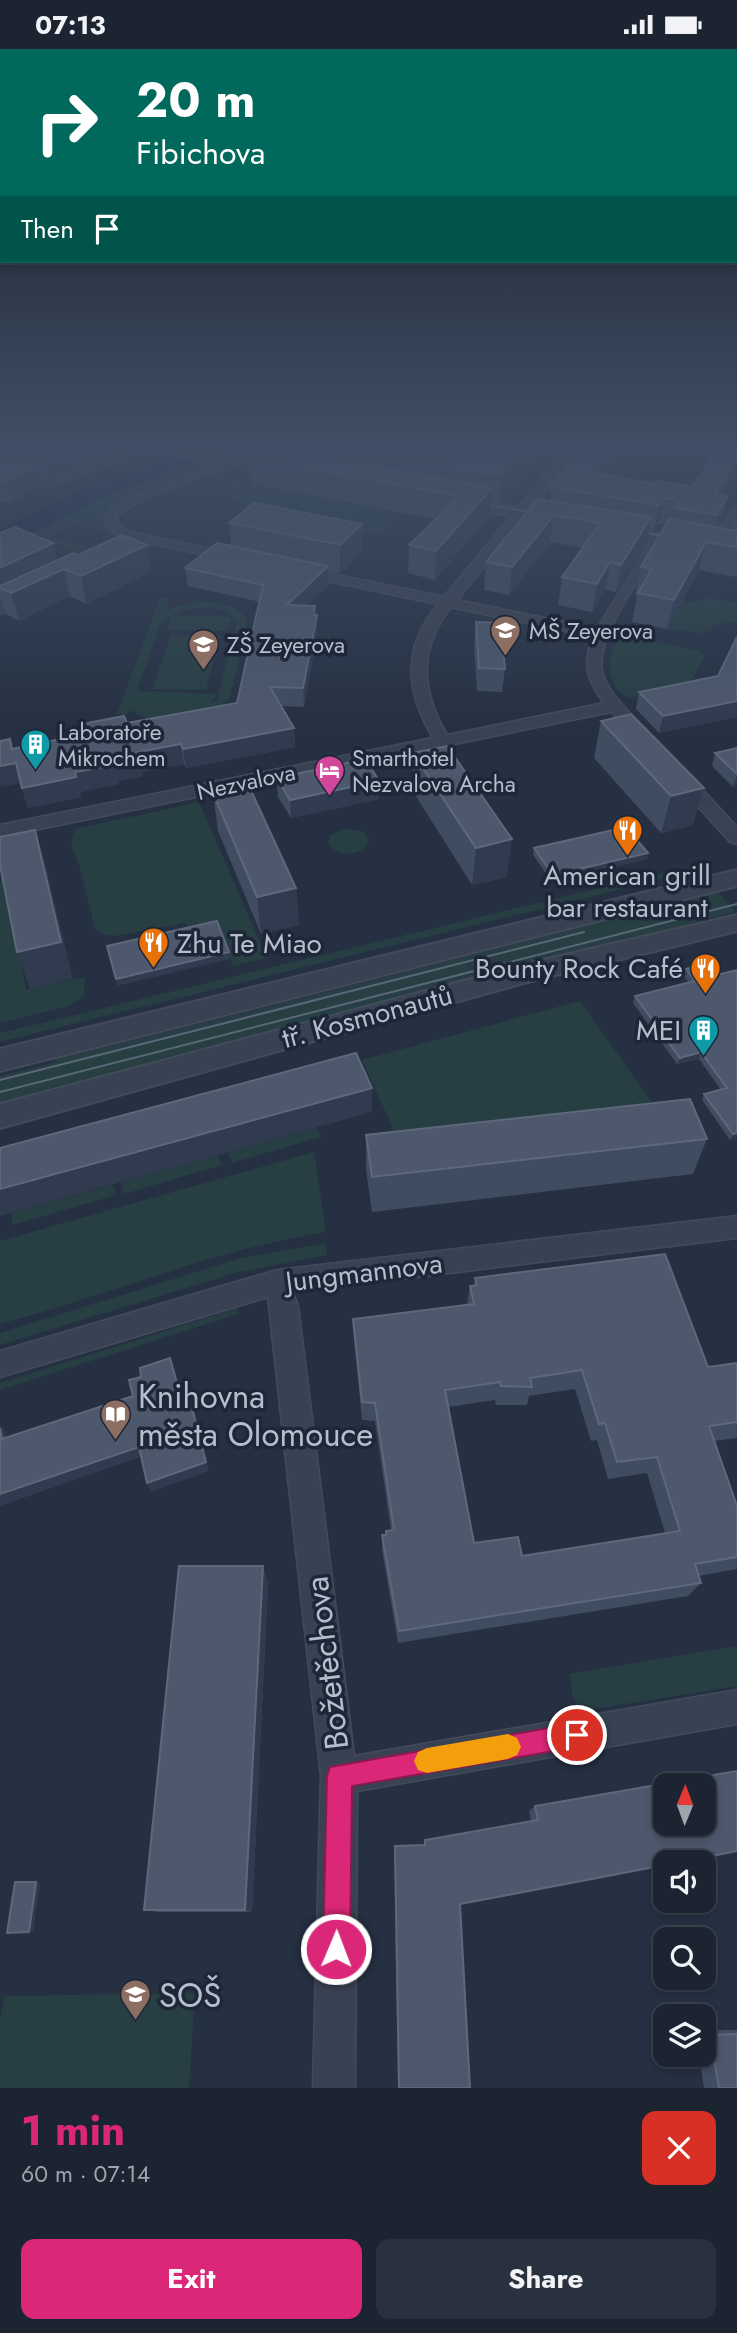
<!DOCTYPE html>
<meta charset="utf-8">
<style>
body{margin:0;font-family:Jost,sans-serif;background:#29303e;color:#f1f3f6;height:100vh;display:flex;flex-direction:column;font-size:26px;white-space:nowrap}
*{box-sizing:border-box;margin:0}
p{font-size:23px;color:#a0a4ac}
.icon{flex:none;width:38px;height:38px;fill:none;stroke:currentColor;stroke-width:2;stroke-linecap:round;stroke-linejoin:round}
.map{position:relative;height:2039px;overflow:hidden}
.panel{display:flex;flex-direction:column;background:#1c2432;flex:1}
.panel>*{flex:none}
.hud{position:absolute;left:0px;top:0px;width:738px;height:214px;box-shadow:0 4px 10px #0003,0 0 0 2px #3a414d;background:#00695c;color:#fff;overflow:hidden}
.needle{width:46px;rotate:1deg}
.tools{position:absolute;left:653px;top:1724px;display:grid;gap:14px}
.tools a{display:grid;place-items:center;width:63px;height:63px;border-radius:14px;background:#1c2432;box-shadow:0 4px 10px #0003,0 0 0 2px #3a414d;font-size:35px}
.pin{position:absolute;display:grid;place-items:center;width:60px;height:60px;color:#fff;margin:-30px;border:4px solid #fff;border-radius:50%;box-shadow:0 2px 7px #0007}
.me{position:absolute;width:77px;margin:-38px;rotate:1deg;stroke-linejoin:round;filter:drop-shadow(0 0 5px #0008)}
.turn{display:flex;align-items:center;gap:24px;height:147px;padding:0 21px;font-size:32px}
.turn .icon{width:91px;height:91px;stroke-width:2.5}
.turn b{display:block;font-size:49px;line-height:60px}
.then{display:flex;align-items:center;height:66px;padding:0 21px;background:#0003;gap:14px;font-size:26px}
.round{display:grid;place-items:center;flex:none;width:74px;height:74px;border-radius:14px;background:#29303e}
.head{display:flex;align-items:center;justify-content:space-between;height:119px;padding:0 21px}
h1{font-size:42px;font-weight:700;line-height:52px;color:#db2777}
.cta{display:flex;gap:14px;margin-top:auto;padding:14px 21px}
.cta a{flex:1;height:80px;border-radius:14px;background:#db2777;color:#fff;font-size:28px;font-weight:700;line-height:80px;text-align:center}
.cta a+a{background:#29303e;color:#f1f3f6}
.status{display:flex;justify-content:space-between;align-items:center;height:49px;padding:0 35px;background:#1c2432;direction:ltr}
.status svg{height:19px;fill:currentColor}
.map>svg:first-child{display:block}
.green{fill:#273e43;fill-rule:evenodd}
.water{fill:#172641}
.pier{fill:#253042}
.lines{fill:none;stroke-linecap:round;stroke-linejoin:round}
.minor-casing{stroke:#434b5b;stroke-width:3}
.tertiary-casing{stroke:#434b5b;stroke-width:4}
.minor{fill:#394252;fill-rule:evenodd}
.tertiary{fill:#394252;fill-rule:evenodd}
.tram{stroke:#5b6679;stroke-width:2}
.wall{fill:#404c60;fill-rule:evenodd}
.shaded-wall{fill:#303b4f}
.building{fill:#4d586c;stroke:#5d687b;stroke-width:2;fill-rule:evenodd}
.route{fill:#db2777;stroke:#8e194d;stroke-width:2}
.slow{fill:#f59e0b}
.labels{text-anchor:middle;stroke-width:7;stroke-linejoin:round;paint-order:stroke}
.far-poi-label{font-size:23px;fill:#b6bdcc;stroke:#1e2737;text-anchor:start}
.far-street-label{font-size:23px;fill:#b6bdcc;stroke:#1e2737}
.poi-label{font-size:28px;fill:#b6bdcc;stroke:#1e2737;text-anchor:end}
.street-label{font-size:28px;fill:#b6bdcc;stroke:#1e2737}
.near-poi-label{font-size:33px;fill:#b6bdcc;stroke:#1e2737;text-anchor:start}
.near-street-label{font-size:33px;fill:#b6bdcc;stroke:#1e2737}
</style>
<div class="status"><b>07:13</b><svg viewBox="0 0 49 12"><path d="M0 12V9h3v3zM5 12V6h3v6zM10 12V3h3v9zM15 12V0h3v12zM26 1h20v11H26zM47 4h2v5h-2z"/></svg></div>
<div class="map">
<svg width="737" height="2039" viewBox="0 0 737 2039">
<rect width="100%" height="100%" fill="#253042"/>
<path class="green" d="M195,413L213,417C187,427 113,446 102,470L104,477L121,488L120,491L102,488L106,483L71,476L48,489L103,501L90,509L58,495L48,500L27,487L96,451Z
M236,433L400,464L380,486L255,461L214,442Z
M160,549H169L166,561C191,552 222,548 244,566L247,577L230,648L220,659C193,665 154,682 130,660L128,666L117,665ZM210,558L228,563L237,572L217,651L210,655L218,645L137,642L161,573L183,561Z
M710,549L737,554V573L715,575L710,582L701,584L667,580L682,552L692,554Z
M172,567L232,568L228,582L167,581Z
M171,586L221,587L206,641L152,640Z
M622,587L698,601L704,607L690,635L681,640L629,649C605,640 604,601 622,587Z
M199,753L267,909L233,917L218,878L190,885L186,874L114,887L105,886L95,880L81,822L71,795L75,780Z
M346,779L364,783L369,791L365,799C353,807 337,807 328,795L330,786Z
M695,816L699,821L0,993V984Z
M5,831L26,941L80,929H85L84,948L69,957L0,974V832Z
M717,841L735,863L0,1053V1027L56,1013L54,1007Z
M580,952L663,1069L394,1094L392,1077L362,1011Z
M317,1079L321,1088L232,1114L228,1103Z
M314,1103L326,1183C214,1201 109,1246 0,1275V1192Z
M218,1106L222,1116L124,1145L121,1133Z
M113,1136L116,1146L13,1176L11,1164Z
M326,1194L327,1206L235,1224L0,1296V1284L241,1209Z
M238,1259V1265L0,1341V1334Z
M737,1597V1637L588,1661L579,1659L573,1647L569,1625Z
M195,1944L189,2039H0V1971L4,1947Z"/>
<path class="water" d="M201,396H242L96,451L0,501V481C65,446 132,421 201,396Z"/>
<path class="pier" d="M191,396H231L245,398L199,414L161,407Z"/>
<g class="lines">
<defs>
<path id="minor" d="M147,396H163L50,437L0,429V421L49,429Z
M279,396H294C278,410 252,412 232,418C210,424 127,453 116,468L117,474L130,483L239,506V512L121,489L105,476L104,468L111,458L124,450L221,414Z
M570,396H582L457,551L597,580L652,490H662L664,493C645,523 592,589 603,626C608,642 621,653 631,666L629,669H617L611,663L0,788V776L433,689C405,641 402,599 438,555L299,526L292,522L299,518L444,548ZM451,558L593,588C582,614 587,632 604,654L447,686C421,641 418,600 451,558Z
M737,457V473L723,500L721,503H711L709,500L731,461Z
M32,541L39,545L37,548L0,565V555Z
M680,722L686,723L737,778V795L730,793L674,731L671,727Z
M737,1167V1189L293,1243L298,1257L354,1707L737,1641V1675L357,1742L355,2039H313L321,1727L268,1248L0,1328V1302L277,1221Z"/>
<path id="tertiary" d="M134,396H162L287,418L294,422L287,426L141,400Z
M454,447L562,467L570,472L562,477L449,455L446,452Z
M609,475L737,499V509L603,483L601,480Z
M737,821V837L0,1022V1000Z
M737,866V882L535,931L0,1079V1055L535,913Z"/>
</defs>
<use href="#minor" class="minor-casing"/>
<use href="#tertiary" class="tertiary-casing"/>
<use href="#minor" class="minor"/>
<use href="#tertiary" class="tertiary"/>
<path class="tram" d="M158,396L268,416
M471,453L547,466
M630,481L678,490
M0,1031L584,883
M0,1043L737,855"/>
</g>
<path class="wall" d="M0,396L118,403L49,426L34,424L38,438L11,454L0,452Z
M279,396H446L458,398L461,396H550L500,454L491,452L490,466L435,531L408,524L409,496L435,470L251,435L249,409L279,402Z
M632,396H665L658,404L631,400Z
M714,396H737L723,446L728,447L722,471L718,479L732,481L737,465V528L699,521L667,580L632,573L637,547H635L641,518L666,475H659L654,481L648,480L646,495L616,543L606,541L592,563L558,556L562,528L582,499L550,493L509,546L484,541L486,513L550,451L551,438L607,426L654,435L692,438L710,411Z
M254,454L362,503L340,524L329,522V535L306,557L316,566L317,584L304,658L281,657L294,679L295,698L186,719L184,715L142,723L143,727L119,732V735L80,743L81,748L28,759L22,739L12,700L84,685L82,675L127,674L237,654L260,553L188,537L185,519L231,497L229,474Z
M0,484L53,494L57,511L78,506L151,523L86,555L70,547L19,572L6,565L2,551L0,552Z
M476,573L505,620L502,643L477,642L474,596Z
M737,588V668L659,684L636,660L639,643L718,627Z
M631,665L693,776L661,784L594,709L601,672Z
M737,699V737L733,738L712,717L715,704Z
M413,704L507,828L472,836L412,741Z
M277,729L379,732V750L291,769L278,748Z
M213,744L296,839L299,876L261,885L218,782Z
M534,799L647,810L552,833L533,806Z
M708,915L737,1089L730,1091L702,1051L704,1045L721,1041L699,1010L677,1015L633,954L635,947L689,933L683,927L686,920Z
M366,1086L707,1090L693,1125L372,1163L366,1121Z
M475,1229L708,1318L737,1314V1389L714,1392L737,1457V1520L698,1527L701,1534L688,1547L398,1594L382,1501V1486H386L391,1481L375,1372L362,1371L354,1290L353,1270L467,1256L470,1237L474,1236ZM575,1340L591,1392L597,1391L608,1430L647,1424L665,1484L522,1507L474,1494L448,1358L495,1351L496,1356H527L529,1347Z
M263,1517L268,1535L252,1863H157L144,1861Z
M737,1722V1803L686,1813H665V1817L460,1856L470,2039H398L394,1800L395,1797L423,1796L425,1791L531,1772L529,1762L535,1757Z
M704,1981H737V2039H704L699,2006H704Z"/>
<path class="shaded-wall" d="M74,396H116L118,403L49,426L44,405Z
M530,396H550L500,454L502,427Z
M616,396H630L593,445L594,424Z
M660,396H665L658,404Z
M737,410V424L711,465L715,444Z
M33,417L38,438L11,454L6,433Z
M492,439L490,466L435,531L436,502Z
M728,447L722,471L711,492L717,466Z
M664,450L659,475L654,481L659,456Z
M554,466L550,493L509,546L512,518Z
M651,468L646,495L616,543L621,516Z
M362,475V503L340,524V496Z
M706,493L699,521L667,580L674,551Z
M53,494L60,522L64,520L70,547L19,572L11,544L0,539V519Z
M147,496L151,523L86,555L81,527Z
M610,513L606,541L592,563L597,535Z
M328,517L329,535L288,575L287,556Z
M315,557L317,584L304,658L303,639Z
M737,652V668L659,684L663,667Z
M294,679L295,698L186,719L183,700Z
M181,695L184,715L142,723L143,727L119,732V735L80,743L81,748L28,759L22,739L114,713L138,703Z
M16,714L22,734L0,738V717Z
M737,725V737L733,738Z
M379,732V750L291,769L290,751Z
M704,739L693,776L661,784L671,747Z
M35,781L46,818L73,930L30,940L17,903Z
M512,790L507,828L472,836L476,799Z
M648,804L647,810L552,833L553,826Z
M296,839L299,876L261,885L257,848Z
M229,903L230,910L117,937L116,930Z
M701,1003L699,1010L677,1015L680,1009Z
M372,1039V1063L0,1167V1140Z
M737,1084V1089L730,1091L733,1085Z
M185,1332L209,1422L151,1443L147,1434Z
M0,1375L6,1384L8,1399L2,1390Z
M139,1398L143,1407L0,1457V1445Z
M263,1517L268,1535L252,1863L245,1861Z
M36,1833L40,1834L33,1883H29Z"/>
<path class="building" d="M0,396H74L44,405L0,398Z
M319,396H446L458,398L461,396H530L502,427Z
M586,396H616L594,424L654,435L656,432L692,438L721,396H737V410L715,444L728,447L717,466L676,459L678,455L674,450H664L659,456L551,438Z
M263,399L492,439L436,502L409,496L460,447L249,409Z
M0,412L33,417L6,433L0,432Z
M538,450L651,468L621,516L610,513L597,535L562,528L600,474L554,466L512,518L486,513Z
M254,454L362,475L340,496L229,474Z
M669,470L737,482V498L706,493L674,551L638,544L652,520L641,518Z
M15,478L53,494L0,519V484Z
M122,486L147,496L81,527L64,520L11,544L0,539V537L73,504L78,506Z
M217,494L328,517L287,556L315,557L314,566H317L303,639L270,638L294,679L183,700L181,695L138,703L139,708L114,713L115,716L75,723L76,728L22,739L16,714L0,717V692L10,690L12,700L85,685L82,675L124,667L127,674L237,654L263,536L185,519Z
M476,573L501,574L505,620L479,619Z
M737,588V652L663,667L639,643L718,627Z
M631,665L704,739L671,747L601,672Z
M447,697L512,790L476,799L413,704Z
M737,699V725L715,704Z
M366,710L379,732L290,751L277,729Z
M249,737L296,839L257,848L213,744Z
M626,778L648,804L553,826L534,799Z
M35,781L61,893L17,903L0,816V788Z
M217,872L229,903L116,930L107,897Z
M708,915L717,926L737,921V1084L733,1085L704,1045L727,1039L701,1003L680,1009L635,947L695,932L686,920Z
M356,1004L372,1039L0,1140V1099Z
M690,1050L707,1090L372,1128L366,1086Z
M665,1205L708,1318L737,1314V1373L709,1377L737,1457V1508L695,1515L701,1534L399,1582L382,1486H386V1482L394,1481L375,1354L362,1353L353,1270L474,1255L470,1237L477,1236L475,1229ZM582,1321L599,1375L605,1374L617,1413L657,1408L680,1482L522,1507L518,1488L474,1494L445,1341L500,1333L501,1337L532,1338L530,1329Z
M170,1309L177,1334L185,1332L206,1413L147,1434L139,1398L0,1445V1379L2,1390L133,1347L129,1331L141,1328L140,1319Z
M179,1517H263L245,1861H144Z
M737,1722V1802L682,1813H665V1816L460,1855L470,2039H399L395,1797L425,1796V1791L538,1771L535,1757ZM665,1736H704V1774H665Z
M15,1833H36L29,1883L7,1884Z
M737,1985V2039H719L710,1986Z"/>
<linearGradient id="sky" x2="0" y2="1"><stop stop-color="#141a24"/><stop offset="0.58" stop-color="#404e65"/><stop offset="1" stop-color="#404e65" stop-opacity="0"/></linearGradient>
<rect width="737" height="681" fill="url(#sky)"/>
<path class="route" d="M577,1674L586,1677L590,1686L586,1694L577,1698L352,1737L350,1900L346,1910L336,1914L327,1910L323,1900L327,1727L330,1718Z"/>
<path class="slow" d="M508,1685L517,1689L521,1698L517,1706L508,1710L427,1724L418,1721L414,1712L418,1703L427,1699Z"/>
<defs>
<symbol id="school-pin" viewBox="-11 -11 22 30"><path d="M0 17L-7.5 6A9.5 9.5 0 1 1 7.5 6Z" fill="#8d6e63" stroke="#1e2737"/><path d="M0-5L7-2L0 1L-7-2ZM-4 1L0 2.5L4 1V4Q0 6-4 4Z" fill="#fff"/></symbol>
<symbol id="building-pin" viewBox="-11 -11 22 30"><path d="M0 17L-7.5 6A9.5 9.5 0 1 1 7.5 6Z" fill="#0f9aa8" stroke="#1e2737"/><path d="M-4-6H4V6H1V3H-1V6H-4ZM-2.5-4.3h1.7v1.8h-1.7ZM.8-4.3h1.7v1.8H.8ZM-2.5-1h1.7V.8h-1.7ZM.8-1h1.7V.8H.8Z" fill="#fff"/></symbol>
<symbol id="hotel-pin" viewBox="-11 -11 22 30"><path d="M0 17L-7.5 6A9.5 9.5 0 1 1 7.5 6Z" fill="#d1479c" stroke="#1e2737"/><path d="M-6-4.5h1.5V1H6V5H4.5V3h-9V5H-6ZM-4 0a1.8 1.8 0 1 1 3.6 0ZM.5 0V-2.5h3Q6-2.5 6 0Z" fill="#fff"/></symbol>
<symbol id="restaurant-pin" viewBox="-11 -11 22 30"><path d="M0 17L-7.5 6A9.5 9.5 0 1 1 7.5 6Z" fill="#e8710a" stroke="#1e2737"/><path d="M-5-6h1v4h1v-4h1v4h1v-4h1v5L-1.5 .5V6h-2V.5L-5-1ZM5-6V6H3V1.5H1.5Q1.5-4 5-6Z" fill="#fff"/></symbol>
<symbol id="library-pin" viewBox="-11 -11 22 30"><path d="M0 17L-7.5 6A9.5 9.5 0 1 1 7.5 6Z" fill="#8d6e63" stroke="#1e2737"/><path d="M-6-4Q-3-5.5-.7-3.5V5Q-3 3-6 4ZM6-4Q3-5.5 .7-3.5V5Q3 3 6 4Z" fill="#fff"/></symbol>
</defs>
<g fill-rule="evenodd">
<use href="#school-pin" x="488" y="564" width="35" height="47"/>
<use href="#school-pin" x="186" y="578" width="35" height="47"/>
<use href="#building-pin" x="18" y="678" width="35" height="47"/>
<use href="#hotel-pin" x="312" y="704" width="35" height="47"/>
<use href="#restaurant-pin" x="610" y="764" width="35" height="47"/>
<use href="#restaurant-pin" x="136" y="876" width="35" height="47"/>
<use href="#restaurant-pin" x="688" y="902" width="35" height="47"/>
<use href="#building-pin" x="686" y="964" width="35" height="47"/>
<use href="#library-pin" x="98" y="1348" width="35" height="47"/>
<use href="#school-pin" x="118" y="1928" width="35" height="47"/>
</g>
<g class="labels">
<g class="far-poi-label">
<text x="529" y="590">MŠ Zeyerova</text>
<text x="227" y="604">ZŠ Zeyerova</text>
<text x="58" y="691">Laboratoře<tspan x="58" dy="26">Mikrochem</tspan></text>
<text x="352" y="717">Smarthotel<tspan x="352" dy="26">Nezvalova Archa</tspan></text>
</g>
<g class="far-street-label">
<text transform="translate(246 733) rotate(-12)" y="8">Nezvalova</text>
</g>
<g class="poi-label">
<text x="627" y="836" text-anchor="middle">American grill<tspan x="627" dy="32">bar restaurant</tspan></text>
<text x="177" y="904" text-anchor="start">Zhu Te Miao</text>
<text x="683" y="929">Bounty Rock Café</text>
<text x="681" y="991">MEI</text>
</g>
<g class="street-label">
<text transform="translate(367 967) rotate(-15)" y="10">tř. Kosmonautů</text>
<text transform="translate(364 1223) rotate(-7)" y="10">Jungmannova</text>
</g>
<g class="near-poi-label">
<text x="138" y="1359">Knihovna<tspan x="138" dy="38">města Olomouce</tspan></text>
<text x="159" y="1958">SOŠ</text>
</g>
<g class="near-street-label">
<text transform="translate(326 1614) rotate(-97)" y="12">Božetěchova</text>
</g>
</g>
</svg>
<div class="tools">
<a><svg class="needle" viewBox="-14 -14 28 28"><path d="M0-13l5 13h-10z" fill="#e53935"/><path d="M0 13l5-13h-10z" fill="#a0a4ac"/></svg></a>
<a><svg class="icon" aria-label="sound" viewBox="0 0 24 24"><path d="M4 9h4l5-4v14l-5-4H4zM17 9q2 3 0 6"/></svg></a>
<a><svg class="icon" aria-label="search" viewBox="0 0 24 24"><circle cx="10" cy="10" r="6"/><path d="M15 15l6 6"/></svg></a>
<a><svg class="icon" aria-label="layers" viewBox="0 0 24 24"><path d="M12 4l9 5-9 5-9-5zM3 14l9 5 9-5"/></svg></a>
</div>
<div class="pin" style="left:577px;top:1686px;background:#d93025"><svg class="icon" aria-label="arrive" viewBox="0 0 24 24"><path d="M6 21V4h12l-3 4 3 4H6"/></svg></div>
<svg class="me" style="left:336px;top:1900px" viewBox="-20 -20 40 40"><circle r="17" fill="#db2777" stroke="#fff" stroke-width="3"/><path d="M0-11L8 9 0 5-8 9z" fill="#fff"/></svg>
<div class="hud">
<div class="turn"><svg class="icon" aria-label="right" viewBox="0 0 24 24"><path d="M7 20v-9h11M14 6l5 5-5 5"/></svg><div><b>20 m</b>Fibichova</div></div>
<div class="then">Then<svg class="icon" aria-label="arrive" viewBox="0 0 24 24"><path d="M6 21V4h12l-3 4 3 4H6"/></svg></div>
</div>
</div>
<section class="panel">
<div class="head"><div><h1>1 min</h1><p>60 m · 07:14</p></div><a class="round" style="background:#d93025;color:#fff"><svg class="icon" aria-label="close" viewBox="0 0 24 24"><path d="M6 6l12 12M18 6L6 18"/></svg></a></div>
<div class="cta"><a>Exit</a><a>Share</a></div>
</section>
